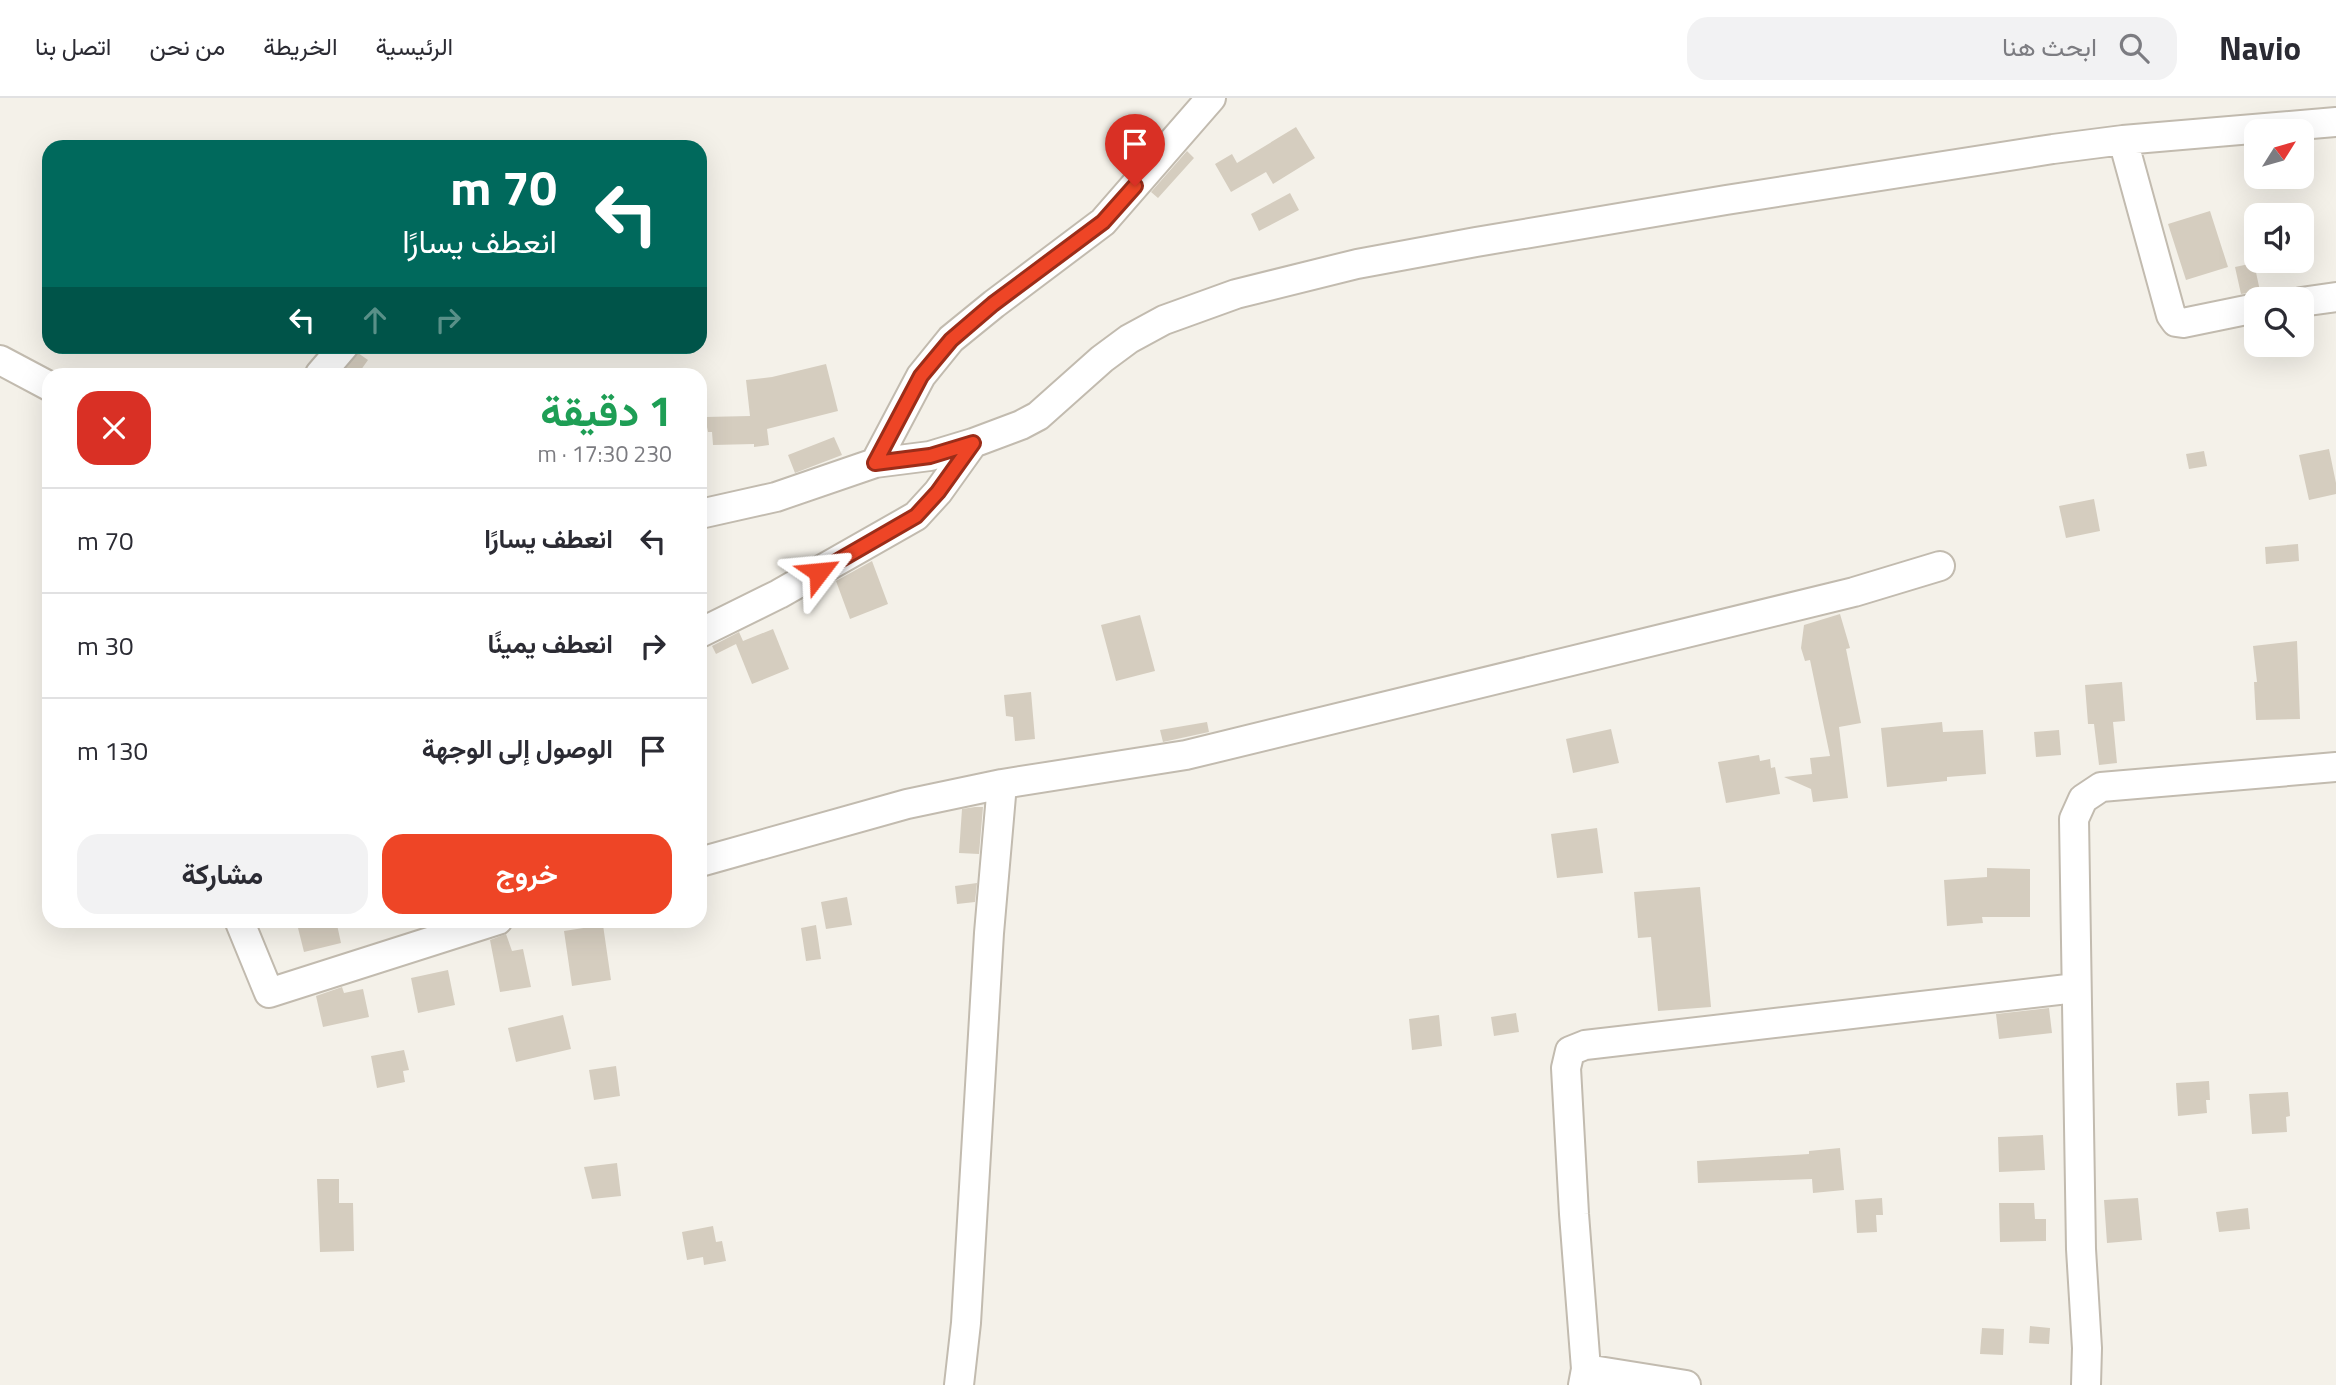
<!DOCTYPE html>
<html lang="ar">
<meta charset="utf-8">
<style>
body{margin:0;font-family:"Titillium Web",Vazirmatn,sans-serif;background:#f2f2f3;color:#2b2b33;direction:rtl;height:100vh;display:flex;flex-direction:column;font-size:26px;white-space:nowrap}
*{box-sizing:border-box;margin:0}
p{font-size:23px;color:#7c7c81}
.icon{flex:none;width:38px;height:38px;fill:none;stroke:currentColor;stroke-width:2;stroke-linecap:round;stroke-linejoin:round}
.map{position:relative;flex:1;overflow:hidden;direction:ltr}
.details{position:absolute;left:42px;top:270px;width:665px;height:560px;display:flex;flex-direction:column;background:#fff;border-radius:21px;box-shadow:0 7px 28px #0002;direction:rtl}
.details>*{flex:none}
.banner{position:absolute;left:42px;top:42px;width:665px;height:214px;border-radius:21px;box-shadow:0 7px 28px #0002;direction:rtl;background:#00695c;color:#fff;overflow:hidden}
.needle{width:46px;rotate:53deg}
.fabs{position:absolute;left:2244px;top:21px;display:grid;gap:14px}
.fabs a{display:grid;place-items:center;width:70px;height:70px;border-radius:14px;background:#fff;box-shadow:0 7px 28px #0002;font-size:35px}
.pin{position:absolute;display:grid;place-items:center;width:60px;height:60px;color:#fff;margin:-72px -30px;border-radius:50% 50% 50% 0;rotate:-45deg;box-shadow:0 0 7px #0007}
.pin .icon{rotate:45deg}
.me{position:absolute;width:77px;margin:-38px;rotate:61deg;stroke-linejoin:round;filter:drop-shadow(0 0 5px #0008)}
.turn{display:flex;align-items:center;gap:24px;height:147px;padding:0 35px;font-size:32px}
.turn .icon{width:91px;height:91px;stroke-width:2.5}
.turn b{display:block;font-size:49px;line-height:60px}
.lanes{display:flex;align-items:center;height:66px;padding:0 35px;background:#0003;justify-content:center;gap:35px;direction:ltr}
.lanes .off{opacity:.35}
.round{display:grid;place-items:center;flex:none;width:74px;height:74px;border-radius:21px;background:#f2f2f3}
.head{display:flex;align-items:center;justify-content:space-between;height:119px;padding:0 35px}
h1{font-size:42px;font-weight:700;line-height:52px;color:#1e9e55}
.primary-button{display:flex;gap:14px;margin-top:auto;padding:14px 35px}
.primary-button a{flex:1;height:80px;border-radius:21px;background:#ee4526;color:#fff;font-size:28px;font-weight:700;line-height:80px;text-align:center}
.primary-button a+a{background:#f2f2f3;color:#2b2b33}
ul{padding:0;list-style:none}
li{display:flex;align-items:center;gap:21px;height:105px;padding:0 35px;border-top:2px solid #e1e1e2}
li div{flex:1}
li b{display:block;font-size:26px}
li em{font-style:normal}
header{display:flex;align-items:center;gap:42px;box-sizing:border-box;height:98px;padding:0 35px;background:#fff;border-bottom:2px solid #e1e1e2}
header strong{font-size:33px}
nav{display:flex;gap:38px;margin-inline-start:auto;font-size:24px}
.search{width:490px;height:63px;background:#f2f2f3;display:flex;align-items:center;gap:18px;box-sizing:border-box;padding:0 24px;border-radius:21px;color:#7c7c81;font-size:26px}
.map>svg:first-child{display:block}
.building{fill:#d5cdbf}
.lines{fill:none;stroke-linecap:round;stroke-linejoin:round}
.minor-casing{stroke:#c2bbaf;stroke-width:32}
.minor{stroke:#fff;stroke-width:28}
.route-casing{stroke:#9b2d19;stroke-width:18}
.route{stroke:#ee4526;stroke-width:12}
</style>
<header>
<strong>Navio</strong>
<div class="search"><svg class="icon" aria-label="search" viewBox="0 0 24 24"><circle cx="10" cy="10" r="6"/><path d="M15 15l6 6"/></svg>ابحث هنا</div>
<nav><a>الرئيسية</a><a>الخريطة</a><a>من نحن</a><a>اتصل بنا</a></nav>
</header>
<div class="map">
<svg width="2336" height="1287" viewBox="0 0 2336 1287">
<rect width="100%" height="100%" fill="#f4f1e9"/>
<path class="building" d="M1296,29L1315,60L1273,86L1266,74L1231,94L1215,66L1232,56L1237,65Z
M1187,53L1194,60L1158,100L1151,94Z
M1290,95L1299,112L1259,133L1251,116Z
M2210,113L2228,169L2186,182L2168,126Z
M2254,165L2260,193L2241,196L2235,169Z
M358,255L368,262L358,276H341Z
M826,266L838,313L767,331L769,347L754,349V346L713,347L712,334H708L705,319L750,318L746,282L772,279Z
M834,339L842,357L795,375L788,357Z
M2329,351L2336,385V396L2309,402L2299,357Z
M2204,353L2207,368L2189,371L2186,356Z
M2094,401L2100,433L2066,440L2059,408Z
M2298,446L2299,463L2266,466L2265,449Z
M872,463L888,506L850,521L836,483Z
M1840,516L1850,550L1846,551L1861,625L1839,629L1848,700L1813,704L1811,691L1784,679L1812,676L1810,660L1830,658L1810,562L1805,563L1801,550L1804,527Z
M1140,517L1155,573L1116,583L1101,527Z
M773,531L789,571L752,586L736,546L716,556L712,548L739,534L743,543Z
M2297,543L2300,621L2256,622L2254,584H2257L2253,548Z
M2122,584L2125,623L2113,624L2117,665L2099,667L2094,626H2088L2085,587Z
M1031,594L1035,641L1015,643L1013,619L1006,618L1004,597Z
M1207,624L1209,634L1163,644L1160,632Z
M1942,624L1943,634L1983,632L1986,676L1947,679V683L1887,689L1881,630Z
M1611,631L1619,665L1573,675L1566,641Z
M2059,632L2061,657L2036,659L2034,634Z
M1759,657L1760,663L1770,661L1771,670L1775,669L1780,696L1726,705L1718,664Z
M975,709H983L979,756L959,755L962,711Z
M1597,730L1603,775L1557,780L1551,736Z
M1987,770L2030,771V819H1982L1983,825L1947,828L1944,782L1987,779Z
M977,785L975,804L957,806L955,788Z
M1700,789L1711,909L1658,913L1651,839L1638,840L1634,794Z
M847,799L852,827L826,831L821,804Z
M296,822H336L341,845L304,854Z
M603,827L611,882L572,888L564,833Z
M816,827L821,861L806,863L801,830Z
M506,836L512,853L523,851L531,889L500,894L490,842Z
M448,872L455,907L418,915L411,880Z
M342,889L344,895L363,891L369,919L323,929L316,898Z
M2049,910L2052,935L1999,941L1996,916Z
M1516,915L1519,934L1494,938L1491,919Z
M563,917L571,951L516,964L508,930Z
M1439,917L1442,948L1412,952L1409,921Z
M404,952L409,972L403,973L405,984L377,990L371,958Z
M616,968L620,998L594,1002L589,972Z
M2209,983L2210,1002H2206L2207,1015L2178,1018L2176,985Z
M2288,994L2290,1018L2286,1019L2287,1034L2252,1036L2249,996Z
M2043,1037L2045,1072L1999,1074L1998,1039Z
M1840,1050L1844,1092L1813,1095L1812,1081L1698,1085L1697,1063L1809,1056V1053Z
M617,1065L621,1098L592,1101L584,1069Z
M317,1081H339V1105H353L354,1153L320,1154Z
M1882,1100L1883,1117H1876L1877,1134L1857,1135L1855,1102Z
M2138,1100L2142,1142L2107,1145L2104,1102Z
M1999,1105H2034L2035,1121H2046V1143L2000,1144Z
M2248,1110L2250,1131L2219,1134L2216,1114Z
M713,1128L716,1144L722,1143L726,1163L704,1167L703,1159L687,1162L682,1134Z
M2030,1228L2050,1230L2049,1246L2029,1245Z
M1982,1230L2004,1231L2003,1257L1980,1256Z"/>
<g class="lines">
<defs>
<path id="minor" d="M2123,42L2171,217L2176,224L2183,225L2256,210
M2301,204L2336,199
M0,262L49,288
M320,276L344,248
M973,345L1021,327L1038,318L1102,261L1129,241L1164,222L1236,196L1357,166L1476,144L1726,102L2053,51L2123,42L2336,24
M875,365L921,278L951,241L994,206L1103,124L1211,0
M700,416L776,399L875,365L930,358L973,345L938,394L916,418L779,496L700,535
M700,764L907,706L1002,686L1186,657L1854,494L1940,468
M239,822L269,895L498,822
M1586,1271L1686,1287
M959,1287L966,1225L989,835L1002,686
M1583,1287L1586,1271L1574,1116L1566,970L1570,953L1585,947L2076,890
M2086,1287L2087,1250L2081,1151L2074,721L2083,701L2101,689L2336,669"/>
</defs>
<use href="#minor" class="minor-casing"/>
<use href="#minor" class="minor"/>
</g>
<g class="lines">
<defs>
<path id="route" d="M819,474L916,418L938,394L973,345L930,358L875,365L921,278L951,242L993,206L1103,124L1135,88"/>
</defs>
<use href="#route" class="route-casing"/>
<use href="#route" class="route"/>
</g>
</svg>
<div class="fabs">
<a><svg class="needle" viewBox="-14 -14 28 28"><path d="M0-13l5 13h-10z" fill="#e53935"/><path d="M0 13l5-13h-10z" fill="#7c7c81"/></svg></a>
<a><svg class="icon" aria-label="sound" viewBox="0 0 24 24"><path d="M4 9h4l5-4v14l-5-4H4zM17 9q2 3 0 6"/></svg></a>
<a><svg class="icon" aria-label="search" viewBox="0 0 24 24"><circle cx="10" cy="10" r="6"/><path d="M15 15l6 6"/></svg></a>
</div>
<div class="pin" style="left:1135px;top:88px;background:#d93025"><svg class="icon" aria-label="arrive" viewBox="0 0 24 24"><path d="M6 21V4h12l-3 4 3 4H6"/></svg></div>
<svg class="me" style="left:819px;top:474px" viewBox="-20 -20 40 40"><path d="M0-17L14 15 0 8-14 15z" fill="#ee4526" stroke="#fff" stroke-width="4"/></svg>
<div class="banner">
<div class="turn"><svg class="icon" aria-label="left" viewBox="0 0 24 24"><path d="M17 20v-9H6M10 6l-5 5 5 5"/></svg><div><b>70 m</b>انعطف يسارًا</div></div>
<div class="lanes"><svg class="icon" aria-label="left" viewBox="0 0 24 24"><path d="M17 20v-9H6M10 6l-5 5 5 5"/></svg><svg class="icon off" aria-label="ahead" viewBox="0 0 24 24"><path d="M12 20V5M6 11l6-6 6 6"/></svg><svg class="icon off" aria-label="right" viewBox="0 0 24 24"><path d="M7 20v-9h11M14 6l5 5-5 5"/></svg></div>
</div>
<section class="details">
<div class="head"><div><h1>1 دقيقة</h1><p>230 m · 17:30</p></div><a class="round" style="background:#d93025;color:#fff"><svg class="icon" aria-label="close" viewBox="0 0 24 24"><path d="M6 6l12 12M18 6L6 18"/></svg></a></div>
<ul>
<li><svg class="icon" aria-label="left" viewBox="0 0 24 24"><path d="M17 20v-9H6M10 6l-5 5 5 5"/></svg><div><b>انعطف يسارًا</b></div><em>70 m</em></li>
<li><svg class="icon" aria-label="right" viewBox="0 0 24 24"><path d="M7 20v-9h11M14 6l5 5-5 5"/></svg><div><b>انعطف يمينًا</b></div><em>30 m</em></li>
<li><svg class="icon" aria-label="arrive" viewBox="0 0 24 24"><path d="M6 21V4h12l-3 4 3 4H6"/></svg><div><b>الوصول إلى الوجهة</b></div><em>130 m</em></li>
</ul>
<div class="primary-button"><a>خروج</a><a>مشاركة</a></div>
</section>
</div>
